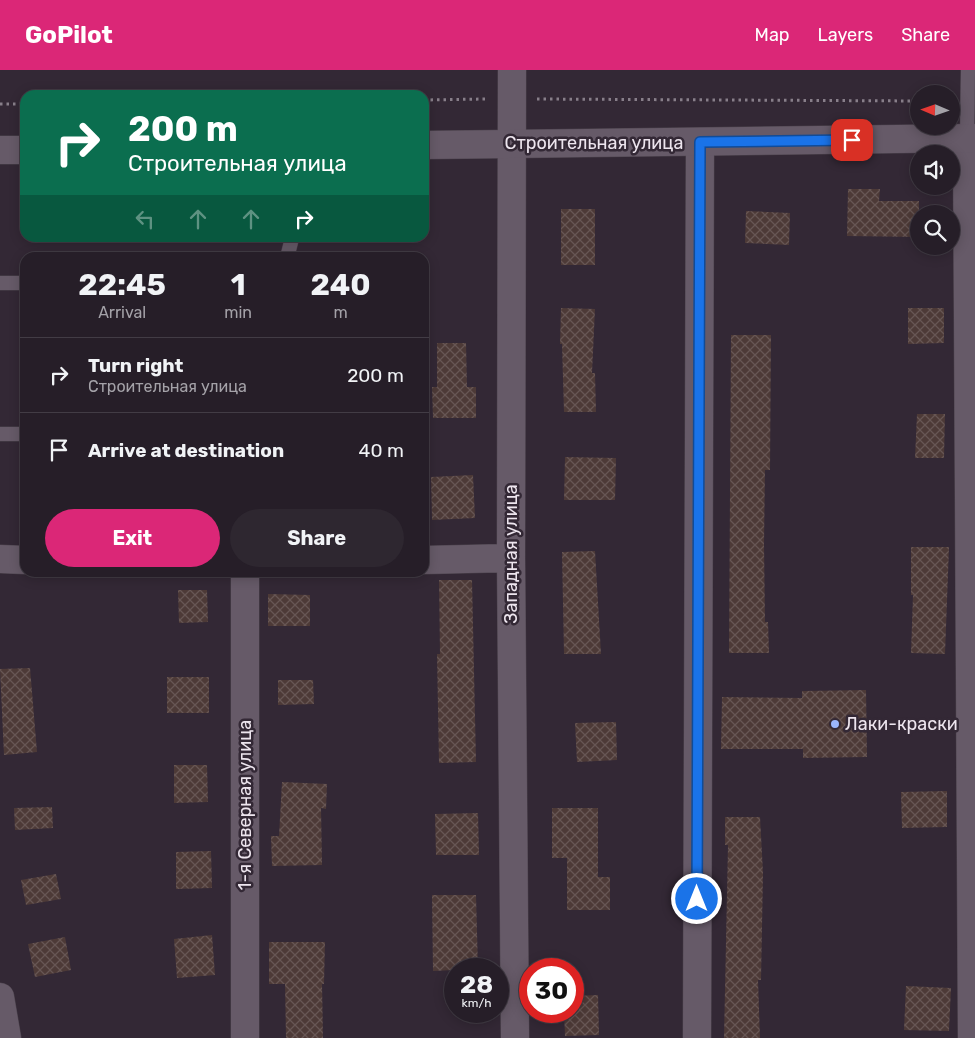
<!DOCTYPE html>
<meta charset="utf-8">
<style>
body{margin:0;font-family:Rubik,sans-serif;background:#2e2730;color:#f1f3f6;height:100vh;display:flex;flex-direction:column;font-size:19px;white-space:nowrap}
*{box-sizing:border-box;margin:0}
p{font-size:16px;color:#a4a2a8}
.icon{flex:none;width:28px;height:28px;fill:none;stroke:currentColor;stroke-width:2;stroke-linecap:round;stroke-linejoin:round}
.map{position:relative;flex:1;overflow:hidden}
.side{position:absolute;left:20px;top:182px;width:409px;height:325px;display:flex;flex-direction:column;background:#261e28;border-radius:15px;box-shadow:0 2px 12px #0003,0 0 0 1px #423c45}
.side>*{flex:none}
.top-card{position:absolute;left:20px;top:20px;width:409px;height:152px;border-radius:15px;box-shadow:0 2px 12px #0003,0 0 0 1px #423c45;background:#0b6e4f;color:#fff;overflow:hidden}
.needle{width:32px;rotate:272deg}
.fabs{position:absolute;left:910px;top:15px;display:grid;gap:10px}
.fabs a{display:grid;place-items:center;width:50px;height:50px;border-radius:50%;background:#261e28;box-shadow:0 2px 12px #0003,0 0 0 1px #423c45;font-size:25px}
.speed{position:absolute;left:444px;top:888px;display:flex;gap:10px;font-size:25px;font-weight:700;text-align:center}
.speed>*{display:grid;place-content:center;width:65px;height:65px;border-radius:50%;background:#261e28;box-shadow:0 2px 12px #0003,0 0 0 1px #423c45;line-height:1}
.speed small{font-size:12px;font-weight:400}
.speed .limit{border:8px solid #d22;background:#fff;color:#111}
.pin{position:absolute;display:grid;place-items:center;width:42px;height:42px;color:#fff;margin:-21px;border-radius:10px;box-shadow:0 2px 8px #0006}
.me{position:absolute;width:55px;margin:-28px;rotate:0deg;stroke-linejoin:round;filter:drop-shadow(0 0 4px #0008)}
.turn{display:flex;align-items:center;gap:18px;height:105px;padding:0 25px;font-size:22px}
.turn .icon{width:65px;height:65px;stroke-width:2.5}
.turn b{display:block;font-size:35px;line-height:42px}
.lanes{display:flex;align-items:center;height:48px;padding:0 25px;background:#0003;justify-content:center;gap:25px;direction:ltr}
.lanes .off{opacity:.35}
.eta{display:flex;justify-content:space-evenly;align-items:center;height:85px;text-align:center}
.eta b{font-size:30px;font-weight:700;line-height:35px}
.button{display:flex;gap:10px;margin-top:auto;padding:10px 25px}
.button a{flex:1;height:58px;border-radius:30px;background:#db2777;color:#fff;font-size:20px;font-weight:700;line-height:58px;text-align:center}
.button a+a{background:#2e2730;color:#f1f3f6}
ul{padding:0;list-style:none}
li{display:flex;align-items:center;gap:15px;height:75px;padding:0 25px;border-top:1px solid #423c45}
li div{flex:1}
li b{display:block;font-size:19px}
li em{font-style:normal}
header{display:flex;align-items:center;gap:30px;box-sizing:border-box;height:70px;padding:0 25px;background:#db2777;color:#fff}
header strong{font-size:24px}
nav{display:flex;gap:28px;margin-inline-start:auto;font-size:18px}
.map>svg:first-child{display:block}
.building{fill:url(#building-cross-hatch)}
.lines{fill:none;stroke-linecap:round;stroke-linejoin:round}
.service-casing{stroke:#4d444e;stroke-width:15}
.minor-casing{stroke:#4d444e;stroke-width:29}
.tertiary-casing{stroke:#4d444e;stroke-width:29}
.path{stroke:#887f8a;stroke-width:3;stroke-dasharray:2.5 4;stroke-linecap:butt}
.service{stroke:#665a68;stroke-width:14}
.minor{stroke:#665a68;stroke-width:28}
.tertiary{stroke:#665a68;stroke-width:28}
.route-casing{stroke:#114b97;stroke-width:12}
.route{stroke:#1a73e8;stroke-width:9}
.poi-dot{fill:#9ab5fd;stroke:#332835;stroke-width:2}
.labels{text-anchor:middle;stroke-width:5;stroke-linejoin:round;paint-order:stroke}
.street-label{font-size:18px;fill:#ede5ee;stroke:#332835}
.poi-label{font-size:18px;fill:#ede5ee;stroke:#332835;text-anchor:start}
</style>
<header>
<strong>GoPilot</strong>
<nav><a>Map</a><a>Layers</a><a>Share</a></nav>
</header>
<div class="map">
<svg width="975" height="968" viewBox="0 0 975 968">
<defs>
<pattern id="building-cross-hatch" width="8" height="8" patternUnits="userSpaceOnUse" patternTransform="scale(1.25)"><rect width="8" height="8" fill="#4d3a37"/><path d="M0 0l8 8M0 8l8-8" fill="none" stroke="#675654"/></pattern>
</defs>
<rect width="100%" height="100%" fill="#332835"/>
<path class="building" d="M848,119H880L879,131H919V167L847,166Z
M561,139H595V195H561Z
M746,141L790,143L789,175L745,173Z
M561,238L595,239L592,303H595L596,342H564L562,274H560Z
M908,238H944V273L908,274Z
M731,265H771L770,400H765L764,474L765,552H768L769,583H729Z
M437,273H466L467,317H476V348H433L432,317H437Z
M917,344H945L944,388H915Z
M565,387L616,388L615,430H564Z
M473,405L475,448L432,450L431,407Z
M911,477H949L945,584L911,583L913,525H911Z
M595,481L601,584H564L562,482Z
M439,510H472L476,692L439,693L437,584H440Z
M178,520H207L208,552L179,553Z
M268,524L310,525V556H268Z
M30,598L37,682L4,685L0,599Z
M167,607H209V643H167Z
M278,610H313L314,634L278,635Z
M866,620L867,687L803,688V679H721L722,627L802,628V621Z
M616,652L617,690L577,692L575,653Z
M174,695H207L208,732L174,733Z
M282,712L327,714L326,739L321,738L322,795L272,796L271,766H279Z
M947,721V757L902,758L901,722Z
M52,737L53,758L15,760L14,738Z
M552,738H598V807H610V840H567V788H552Z
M478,743L479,785H436L435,744Z
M725,747H760L763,803L761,910H758L760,968H724L728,775H725Z
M211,781L212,818L176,819V782Z
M56,804L61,829L26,835L21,810Z
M432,825H476L478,899L433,901Z
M212,865L215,905L177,908L174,869Z
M65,867L71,900L35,907L28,874Z
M269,872H325L324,914H322L323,968H286L285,914H269Z
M906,916L951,918L949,961L904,960Z
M598,925L599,965L565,966L564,941H572V926Z"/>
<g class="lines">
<defs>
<path id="service" d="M967,68L968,0
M287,188L292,168
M0,213H25
M0,364H25"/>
<path id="minor" d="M512,0L511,488L515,968
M967,68L972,968
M0,489L25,490
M424,490L511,488
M245,502V968
M0,927L7,968
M697,968L700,72"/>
<path id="tertiary" d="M424,75L975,68
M0,80H25"/>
</defs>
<use href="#service" class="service-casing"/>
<use href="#minor" class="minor-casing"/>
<use href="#tertiary" class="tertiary-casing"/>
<path class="path" d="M537,29L919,31
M424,30L486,29
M0,34H25"/>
<use href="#service" class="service"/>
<use href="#minor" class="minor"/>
<use href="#tertiary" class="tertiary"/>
</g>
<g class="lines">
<defs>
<path id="route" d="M697,829L700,72L852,70"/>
</defs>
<use href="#route" class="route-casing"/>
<use href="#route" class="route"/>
</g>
<circle class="poi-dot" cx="835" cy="654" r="5"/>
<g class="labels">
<g class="street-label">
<text x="594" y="79">Строительная улица</text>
<text transform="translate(511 484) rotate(-90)" y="6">Западная улица</text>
<text transform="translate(245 735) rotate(-90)" y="6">1-я Северная улица</text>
</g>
<g class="poi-label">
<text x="845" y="660">Лаки-краски</text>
</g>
</g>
</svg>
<div class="fabs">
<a><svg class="needle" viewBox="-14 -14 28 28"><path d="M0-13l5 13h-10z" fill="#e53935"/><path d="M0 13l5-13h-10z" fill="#a4a2a8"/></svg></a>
<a><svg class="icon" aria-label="sound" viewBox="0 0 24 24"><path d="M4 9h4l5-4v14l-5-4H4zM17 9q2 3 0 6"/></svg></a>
<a><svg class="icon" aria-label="search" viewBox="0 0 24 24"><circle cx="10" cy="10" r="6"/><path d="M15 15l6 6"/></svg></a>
</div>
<div class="speed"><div>28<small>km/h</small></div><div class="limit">30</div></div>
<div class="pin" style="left:852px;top:70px;background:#d93025"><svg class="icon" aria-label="arrive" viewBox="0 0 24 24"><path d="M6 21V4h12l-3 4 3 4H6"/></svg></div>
<svg class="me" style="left:697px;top:829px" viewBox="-20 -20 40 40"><circle r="17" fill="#1a73e8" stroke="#fff" stroke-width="3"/><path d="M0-11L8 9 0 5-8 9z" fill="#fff"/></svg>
<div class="top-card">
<div class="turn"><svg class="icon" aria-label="right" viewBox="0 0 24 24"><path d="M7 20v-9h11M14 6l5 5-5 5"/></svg><div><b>200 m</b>Строительная улица</div></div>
<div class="lanes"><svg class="icon off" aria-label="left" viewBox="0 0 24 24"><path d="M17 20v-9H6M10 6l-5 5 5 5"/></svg><svg class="icon off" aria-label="ahead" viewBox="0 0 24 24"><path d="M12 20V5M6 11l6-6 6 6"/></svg><svg class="icon off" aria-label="ahead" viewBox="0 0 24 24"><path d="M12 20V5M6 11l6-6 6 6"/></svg><svg class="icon" aria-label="right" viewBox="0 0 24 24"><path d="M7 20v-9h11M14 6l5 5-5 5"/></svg></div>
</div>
<section class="side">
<div class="eta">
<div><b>22:45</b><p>Arrival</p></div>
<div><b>1</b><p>min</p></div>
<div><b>240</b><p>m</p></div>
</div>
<ul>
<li><svg class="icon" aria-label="right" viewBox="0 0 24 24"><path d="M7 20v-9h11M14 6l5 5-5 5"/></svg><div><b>Turn right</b><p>Строительная улица</p></div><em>200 m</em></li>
<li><svg class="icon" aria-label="arrive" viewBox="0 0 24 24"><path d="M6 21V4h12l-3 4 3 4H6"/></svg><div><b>Arrive at destination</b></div><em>40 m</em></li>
</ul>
<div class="button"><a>Exit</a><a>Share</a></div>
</section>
</div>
